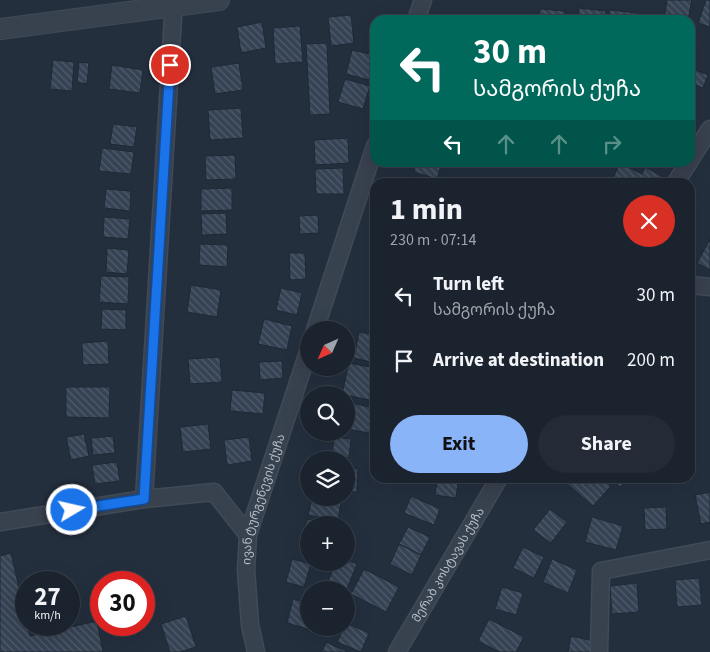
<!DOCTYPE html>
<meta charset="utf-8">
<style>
body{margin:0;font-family:"Source Sans 3","Noto Sans Georgian",sans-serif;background:#242b36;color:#f1f3f6;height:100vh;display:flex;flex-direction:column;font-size:19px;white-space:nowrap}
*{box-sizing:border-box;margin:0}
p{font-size:16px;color:#a0a4aa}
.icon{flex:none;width:28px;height:28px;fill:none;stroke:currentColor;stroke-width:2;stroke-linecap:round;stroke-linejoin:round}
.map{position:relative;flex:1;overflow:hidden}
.drawer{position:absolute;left:370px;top:178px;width:325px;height:305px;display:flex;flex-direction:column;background:#1b232e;border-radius:15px;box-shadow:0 5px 20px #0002,0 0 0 1px #39404a}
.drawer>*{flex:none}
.guide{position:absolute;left:370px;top:15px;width:325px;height:152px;border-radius:15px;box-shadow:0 5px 20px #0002,0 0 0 1px #39404a;background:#00695c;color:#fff;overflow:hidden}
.needle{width:32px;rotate:225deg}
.buttons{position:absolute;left:300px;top:321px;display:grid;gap:10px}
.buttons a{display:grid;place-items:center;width:55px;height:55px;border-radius:50%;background:#1b232e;box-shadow:0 5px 20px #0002,0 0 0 1px #39404a;font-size:25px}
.speed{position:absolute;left:15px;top:571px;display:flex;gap:10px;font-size:25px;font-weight:700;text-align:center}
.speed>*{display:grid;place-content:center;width:65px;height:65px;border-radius:50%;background:#1b232e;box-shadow:0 5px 20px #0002,0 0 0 1px #39404a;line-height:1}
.speed small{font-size:12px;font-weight:400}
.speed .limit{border:8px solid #d22;background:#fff;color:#111}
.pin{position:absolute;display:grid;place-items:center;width:42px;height:42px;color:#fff;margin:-21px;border:2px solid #fff;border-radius:50%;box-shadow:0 1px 5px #0007}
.me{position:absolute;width:55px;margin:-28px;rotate:81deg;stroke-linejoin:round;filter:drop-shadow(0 0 4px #0008)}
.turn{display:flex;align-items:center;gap:18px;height:105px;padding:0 20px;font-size:22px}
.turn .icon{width:65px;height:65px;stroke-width:2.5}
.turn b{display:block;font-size:35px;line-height:42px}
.lanes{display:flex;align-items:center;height:48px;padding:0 20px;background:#0003;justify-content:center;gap:25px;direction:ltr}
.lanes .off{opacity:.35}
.round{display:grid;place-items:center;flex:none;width:52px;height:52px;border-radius:26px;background:#242b36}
.summary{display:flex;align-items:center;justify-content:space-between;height:85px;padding:0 20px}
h1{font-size:30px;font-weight:700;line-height:38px}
.action{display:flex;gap:10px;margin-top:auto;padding:10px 20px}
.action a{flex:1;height:58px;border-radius:30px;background:#8ab4f8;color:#111;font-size:20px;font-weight:700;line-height:58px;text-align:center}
.action a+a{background:#242b36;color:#f1f3f6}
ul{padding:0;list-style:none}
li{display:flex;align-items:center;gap:15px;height:65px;padding:0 20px}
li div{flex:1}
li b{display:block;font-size:19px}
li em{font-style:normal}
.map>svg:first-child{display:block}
.building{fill:url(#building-back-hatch);stroke:#1f2835}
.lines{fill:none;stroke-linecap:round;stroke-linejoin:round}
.minor-casing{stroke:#414a57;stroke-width:19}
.tertiary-casing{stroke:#414a57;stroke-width:22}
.minor{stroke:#38414e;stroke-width:16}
.tertiary{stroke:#38414e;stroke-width:20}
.route-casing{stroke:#114b97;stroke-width:12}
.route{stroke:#1a73e8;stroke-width:9}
.labels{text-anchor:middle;stroke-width:5;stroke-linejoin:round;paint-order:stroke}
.street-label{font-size:12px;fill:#b4bcc9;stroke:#1d2633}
</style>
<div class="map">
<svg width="710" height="652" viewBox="0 0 710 652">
<defs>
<pattern id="building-back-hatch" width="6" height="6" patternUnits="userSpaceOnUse" patternTransform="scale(1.25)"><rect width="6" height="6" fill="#364354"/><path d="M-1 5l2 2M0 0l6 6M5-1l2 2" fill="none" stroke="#515c6b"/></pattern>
</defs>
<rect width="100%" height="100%" fill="#242f3e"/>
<path class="building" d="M667,0H692L688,20H664Z
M706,0H710V27L698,23Z
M579,8L606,11L605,20H578Z
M540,9L565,11L564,20H538Z
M610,10L637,13V20H608Z
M351,15L354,43L331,46L328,17Z
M262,22L266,48L241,53L237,27Z
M300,26L303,62L275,64L273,28Z
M327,43L330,114L310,115L306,44Z
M352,50L375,55L369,80L346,74Z
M53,60L74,62L72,91L50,89Z
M79,62L89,63L87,84L77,82Z
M239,63L243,90L215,94L211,67Z
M112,65L143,70L140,93L109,89Z
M690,68L708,75L703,88L690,83Z
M345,79L370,86L363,109L338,102Z
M241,108L243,138L210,140L208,110Z
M113,124L137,127L134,147L110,144Z
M348,138L349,163L315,165L314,140Z
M102,148L134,152L131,174L99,171Z
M235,155L236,179L206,180L205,156Z
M416,162H442L437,179L414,172Z
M620,163L642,174L645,167L669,180L668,182H611Z
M343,168L344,194H316L315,169Z
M412,176L427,182H410Z
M232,188V210L201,211V189Z
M106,189L131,191L130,211L104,208Z
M226,213L227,234L202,235L201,214Z
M318,215L319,233L300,234L299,216Z
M104,217L130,219L128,239L103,237Z
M710,239V270L697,263Z
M200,244L228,245L227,267L199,265Z
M107,248L129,250L127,274L106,272Z
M289,253H305L306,279L290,280Z
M101,276L129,277L128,304L99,302Z
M191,285L221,290L217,317L187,312Z
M281,288L302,293L297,315L276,310Z
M372,293H375V320H369Z
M102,309L126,310V330L101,329Z
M264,319L292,326L287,350L258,344Z
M359,332L375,335V363L354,358Z
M108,341L109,364L83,365L82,343Z
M220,357L222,382L190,384L188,359Z
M282,361L283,378L260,380L259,362Z
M349,363L375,368L369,400L342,394Z
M66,387H110L109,418L66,417Z
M232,390L265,393L263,414L230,411Z
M346,402L375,408V434L346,429Z
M208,424L211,449L183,452L180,427Z
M84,434L89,456L71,460L66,437Z
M113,436L115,453L93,455L91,438Z
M249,437L252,461L227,465L224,440Z
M334,437L351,439L349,458L332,456Z
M117,462L120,481L95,484L92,465Z
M346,468L358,469L357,492L346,491Z
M570,478H601L611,486L593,506L566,483Z
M610,478H628L620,487Z
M437,480L458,484L456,498L435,495Z
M710,492V522L701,524L695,495Z
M411,496L440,509L434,525L404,513Z
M312,498H322L341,502L338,521L308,515Z
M666,507L667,529L645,530L644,508Z
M550,509L567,522L551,543L533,530Z
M592,517L623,526L616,550L585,542Z
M307,519L331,525H309V541L302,539Z
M408,527L430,537L421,555L399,544Z
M399,544L421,555L412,575L390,564Z
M523,547L544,557L534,578L513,568Z
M11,553L30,636L97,621L103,652H0V556Z
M292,559L311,564L304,587L286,582Z
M552,559L577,570L568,593L543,582Z
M346,560L357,564L346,591V590L325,589L336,562H346Z
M364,569L399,587L386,612L351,594Z
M699,578L702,605L677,607L675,580Z
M637,583L639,612L612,614L610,586Z
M502,587L523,593L516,615L495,609Z
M293,599L309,603V628H316L315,631L287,623Z
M186,616L196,647L180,652H170L161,624Z
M489,619L524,637L516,652H500L478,641Z
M346,623L369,633L361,652L337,642L344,628H346Z
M571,636L598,642L596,652H568Z
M326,642L348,652H322Z"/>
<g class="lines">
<defs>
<g id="minor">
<path d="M416,20L423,0"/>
<path d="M690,160L710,129"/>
<path d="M676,182L689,162"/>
<path d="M690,285L710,287"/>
<path d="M315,330L375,146"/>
<path d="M144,499L174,0"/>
<path d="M0,522L144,499L214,492L248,535"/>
<path id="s1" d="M256,652L250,625L246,570L248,535L309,349"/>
<path id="s2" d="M397,652L499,478"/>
<path d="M599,652L601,571L710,550"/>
</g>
<path id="tertiary" d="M0,29L219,0"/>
</defs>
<use href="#minor" class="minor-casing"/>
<use href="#tertiary" class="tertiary-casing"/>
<use href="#minor" class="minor"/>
<use href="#tertiary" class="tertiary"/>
</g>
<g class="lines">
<defs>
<path id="route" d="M72,510L144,499L170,65"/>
</defs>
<use href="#route" class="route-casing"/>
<use href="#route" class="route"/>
</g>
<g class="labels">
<g class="street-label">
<text dy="4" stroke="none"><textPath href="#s1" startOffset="156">ივან ტურგენევის ქუჩა</textPath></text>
<text dy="4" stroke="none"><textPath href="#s2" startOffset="101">მერაბ კოსტავას ქუჩა</textPath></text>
</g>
</g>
</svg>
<div class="buttons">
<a><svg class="needle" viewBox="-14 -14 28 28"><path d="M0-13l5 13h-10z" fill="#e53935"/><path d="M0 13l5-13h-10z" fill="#a0a4aa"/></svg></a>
<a><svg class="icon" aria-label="search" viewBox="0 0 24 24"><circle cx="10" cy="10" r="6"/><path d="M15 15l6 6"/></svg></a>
<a><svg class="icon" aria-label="layers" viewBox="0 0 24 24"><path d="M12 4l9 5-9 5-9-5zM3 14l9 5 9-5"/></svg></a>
<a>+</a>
<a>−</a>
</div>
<div class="speed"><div>27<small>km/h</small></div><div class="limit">30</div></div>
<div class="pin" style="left:170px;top:65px;background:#d93025"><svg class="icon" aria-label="arrive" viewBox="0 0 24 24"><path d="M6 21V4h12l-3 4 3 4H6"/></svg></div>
<svg class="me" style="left:72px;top:510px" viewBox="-20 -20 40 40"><circle r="17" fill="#1a73e8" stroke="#fff" stroke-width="3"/><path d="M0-11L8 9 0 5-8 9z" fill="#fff"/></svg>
<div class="guide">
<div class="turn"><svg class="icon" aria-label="left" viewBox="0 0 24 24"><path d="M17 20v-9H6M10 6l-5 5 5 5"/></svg><div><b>30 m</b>სამგორის ქუჩა</div></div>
<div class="lanes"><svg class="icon" aria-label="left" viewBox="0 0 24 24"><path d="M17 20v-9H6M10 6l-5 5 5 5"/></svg><svg class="icon off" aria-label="ahead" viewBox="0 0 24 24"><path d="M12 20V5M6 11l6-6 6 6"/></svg><svg class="icon off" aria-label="ahead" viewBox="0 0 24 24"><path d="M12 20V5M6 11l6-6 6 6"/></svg><svg class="icon off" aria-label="right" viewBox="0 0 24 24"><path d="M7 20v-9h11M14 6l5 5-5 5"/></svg></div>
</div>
<section class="drawer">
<div class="summary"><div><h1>1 min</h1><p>230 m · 07:14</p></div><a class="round" style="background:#d93025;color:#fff"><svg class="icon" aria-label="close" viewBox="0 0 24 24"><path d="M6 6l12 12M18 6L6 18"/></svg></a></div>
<ul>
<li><svg class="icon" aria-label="left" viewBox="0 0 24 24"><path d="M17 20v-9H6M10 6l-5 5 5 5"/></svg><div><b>Turn left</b><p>სამგორის ქუჩა</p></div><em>30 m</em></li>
<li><svg class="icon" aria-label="arrive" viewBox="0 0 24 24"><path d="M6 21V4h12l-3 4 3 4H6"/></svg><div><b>Arrive at destination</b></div><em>200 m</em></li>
</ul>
<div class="action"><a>Exit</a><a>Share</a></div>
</section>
</div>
